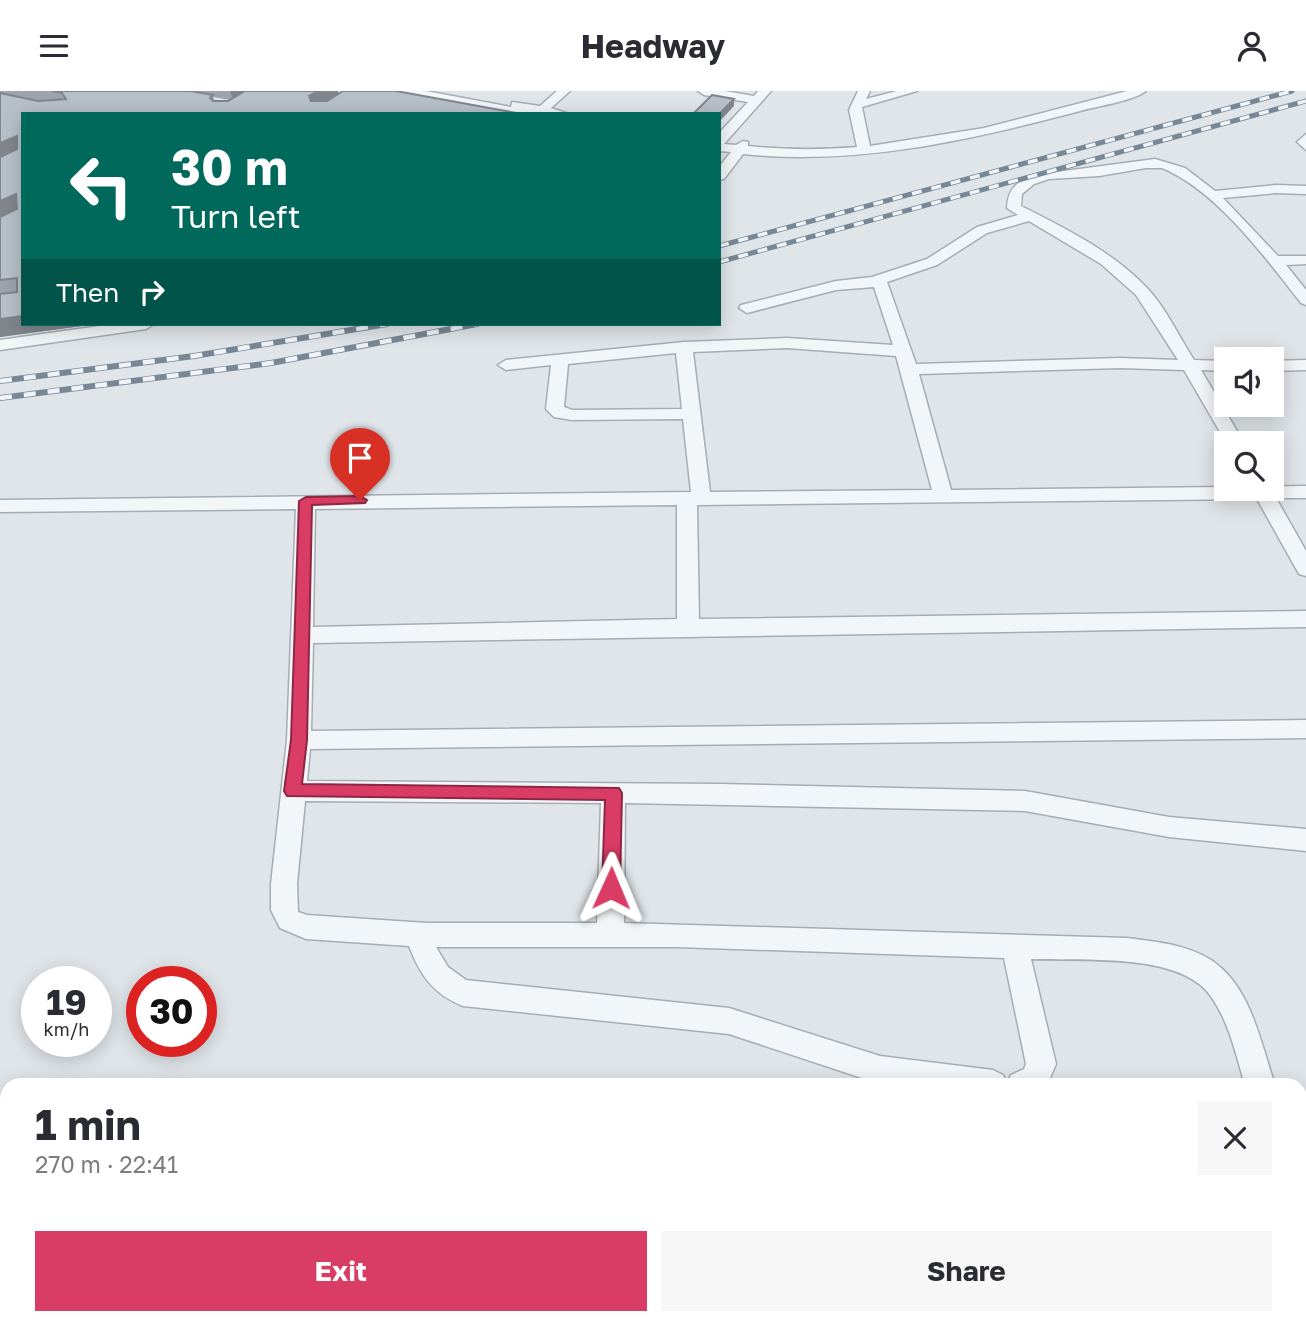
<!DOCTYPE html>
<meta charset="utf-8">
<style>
body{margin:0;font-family:"Golos Text",sans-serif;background:#f7f7f7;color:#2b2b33;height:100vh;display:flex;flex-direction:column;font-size:26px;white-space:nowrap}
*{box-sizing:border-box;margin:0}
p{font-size:23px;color:#7c7c81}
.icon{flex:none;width:38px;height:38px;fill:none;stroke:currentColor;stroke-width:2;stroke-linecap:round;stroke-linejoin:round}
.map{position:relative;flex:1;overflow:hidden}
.details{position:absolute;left:0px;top:987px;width:1307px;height:247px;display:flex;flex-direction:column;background:#fff;border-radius:21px 21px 0 0;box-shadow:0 4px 18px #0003}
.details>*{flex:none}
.banner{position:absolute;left:21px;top:21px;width:700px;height:214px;border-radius:0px;box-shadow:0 4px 18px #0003;background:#00695c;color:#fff;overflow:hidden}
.controls{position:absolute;left:1214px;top:256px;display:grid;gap:14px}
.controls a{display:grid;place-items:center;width:70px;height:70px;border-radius:0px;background:#fff;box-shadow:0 4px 18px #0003;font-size:35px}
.speed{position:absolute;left:21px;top:875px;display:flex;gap:14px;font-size:35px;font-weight:700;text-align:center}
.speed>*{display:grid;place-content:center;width:91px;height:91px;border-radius:50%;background:#fff;box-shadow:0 4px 18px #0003;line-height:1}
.speed small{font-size:18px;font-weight:400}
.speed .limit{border:10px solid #d22;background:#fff;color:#111}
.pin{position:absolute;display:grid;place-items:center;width:60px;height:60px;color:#fff;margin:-72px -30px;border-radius:50% 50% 50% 0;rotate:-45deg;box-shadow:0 0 7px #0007}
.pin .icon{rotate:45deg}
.me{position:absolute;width:77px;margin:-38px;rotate:1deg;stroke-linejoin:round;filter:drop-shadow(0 0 5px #0008)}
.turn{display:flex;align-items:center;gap:24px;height:147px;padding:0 35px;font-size:32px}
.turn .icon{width:91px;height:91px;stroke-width:2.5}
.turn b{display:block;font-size:49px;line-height:60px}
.then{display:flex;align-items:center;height:66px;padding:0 35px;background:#0003;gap:14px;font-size:26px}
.round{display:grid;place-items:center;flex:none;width:74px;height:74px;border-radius:0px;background:#f7f7f7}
.summary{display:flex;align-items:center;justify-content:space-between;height:119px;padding:0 35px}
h1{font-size:42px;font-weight:700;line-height:52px}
.primary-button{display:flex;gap:14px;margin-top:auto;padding:14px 35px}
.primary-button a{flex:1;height:80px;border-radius:0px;background:#d93c65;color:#fff;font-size:28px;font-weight:700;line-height:80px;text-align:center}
.primary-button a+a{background:#f7f7f7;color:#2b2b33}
header{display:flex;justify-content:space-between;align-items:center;height:91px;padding:0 35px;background:#fff;font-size:32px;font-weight:700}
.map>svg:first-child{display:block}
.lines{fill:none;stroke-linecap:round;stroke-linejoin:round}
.minor-casing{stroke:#a5adb5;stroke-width:3}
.minor{fill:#f3f6f8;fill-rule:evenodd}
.rail-far1-casing{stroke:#788795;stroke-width:5}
.rail-casing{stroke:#788795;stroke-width:6}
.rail-far1{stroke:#f0f4f8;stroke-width:3.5;stroke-dasharray:10;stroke-linecap:butt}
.rail{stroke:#f0f4f8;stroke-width:4.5;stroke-dasharray:12;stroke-linecap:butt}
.wall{fill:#9da4ac;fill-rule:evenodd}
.shaded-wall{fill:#80868c}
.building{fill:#b7bfc8;stroke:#80868c;stroke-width:2}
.route{fill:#d93c65;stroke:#8d2742;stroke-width:2}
</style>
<header><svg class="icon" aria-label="menu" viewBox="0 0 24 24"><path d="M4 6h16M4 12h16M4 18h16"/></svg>Headway<svg class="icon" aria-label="person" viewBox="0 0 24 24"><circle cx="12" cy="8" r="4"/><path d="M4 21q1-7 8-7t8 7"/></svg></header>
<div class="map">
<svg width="1306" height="1233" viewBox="0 0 1306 1233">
<rect width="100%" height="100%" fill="#e0e5ea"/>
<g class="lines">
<defs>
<path id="minor" d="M401,0H426L511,16L512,11L540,15L557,0H570L551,17L569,23H508L407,4Z
M698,0H725L754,5L758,0H771L724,53L736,54L743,50L748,51V55C785,59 821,59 857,56L849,19L858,0H870L866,8L897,0H917L862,16L870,55L984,37L1127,0H1146C1133,10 1097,15 1080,20C970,49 858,75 743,63L724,88L719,89V76L731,61L719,60V42L748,11L704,4Z
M1306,43V59L1297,51Z
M1155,68L1185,77L1215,100L1276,94L1306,95V103L1276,102L1223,107L1278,165H1306V173L1286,174L1306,199V214L1301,212C1265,166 1216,99 1162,77H1146L1099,85L1049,88L1034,93L1022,103L1021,115C1065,137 1113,161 1147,197C1166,217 1179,246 1194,269L1227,270V280L1201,279L1244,352L1227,353L1184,279L1120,277L919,283L951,399L1306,395V407H1276L1306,460V485L1299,483L1257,408L697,414L699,528L1306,520V536L313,552L311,640L1306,629V647L310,658L307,690L720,693L1025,700L1169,726L1306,738V760L1169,746L1025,720L625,712L624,832L1127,847C1157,851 1196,854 1220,876C1252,903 1262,956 1275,994H1245C1236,964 1229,930 1210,904C1179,861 1080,870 1031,868L1056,973L1047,994H883L729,943L463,915C433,903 420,884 409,855L306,848L280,837L271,819V793L287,649L296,418L0,421V409L691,401L683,328L572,329L554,326L546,318L551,274L506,279L498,274L506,269L684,251L787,247L893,254L874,196L836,199L747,222L739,217L741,214L836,190L872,186L927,168L977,136L1018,124L1007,117C1008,98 1016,91 1034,84ZM1029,130L1101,173L1136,204L1178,269L1120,267L916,273L887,191L937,174L987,142ZM787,257L896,265L932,399L710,401L693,261ZM676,262L682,318L572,319L564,316L568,273ZM677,414V528L313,536L315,418ZM305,710L601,712L597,832H427L307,824L298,821L297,793ZM436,856H677L1004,867L1026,973L1024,978L1011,984L1007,992L1003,984L993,979L880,965L729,917L466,889L448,876Z
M114,233H154L146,238L0,259V249Z
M1306,269V279L1272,280V270Z
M1300,1081L1306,1084V1126L1300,1123Z
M1300,1143H1306V1175H1300Z
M949,1227H983L984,1233H950Z"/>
</defs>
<use href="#minor" class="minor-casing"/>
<use href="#minor" class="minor"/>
<defs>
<path id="rail-far1" d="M719,155L1292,0
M719,171L1306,10"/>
<path id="rail" d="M0,290L194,265L387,233
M0,307L271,272L477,233"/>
</defs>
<use href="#rail-far1" class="rail-far1-casing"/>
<use href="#rail" class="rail-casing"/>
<use href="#rail-far1" class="rail-far1"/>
<use href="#rail" class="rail"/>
</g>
<path class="wall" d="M0,0H338L23,233H97L0,246ZM213,6L230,9L228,10H215Z"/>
<path class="shaded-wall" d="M230,0H249L233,9Z
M318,0H338L339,4L313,21L309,5Z
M734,8V15L719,31V23Z
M17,45L23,58L0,71V52Z
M16,103L23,118L0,130V110Z
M23,225V233H97L0,246V228Z"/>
<path class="building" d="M52,0H191L213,4L210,7L213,10H228L245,0H318L309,5L311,10H327L343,0H396L522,23H23V225L0,228V203L17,201V187L0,189V126L17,118L16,103L0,110V66L17,58V45L0,52V2L38,10L66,8L62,2Z
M712,4L734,8L719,23H693Z"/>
<path class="route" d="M360,405L367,409L365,412L312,414L307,649L302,693L619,697L622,702L620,797L618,802L611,805L605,802L602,797L605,709L287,705L284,700L291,649L299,410L306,406Z"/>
</svg>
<div class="controls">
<a><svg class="icon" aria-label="sound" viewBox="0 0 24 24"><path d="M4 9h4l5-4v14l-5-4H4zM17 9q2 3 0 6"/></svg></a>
<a><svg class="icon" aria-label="search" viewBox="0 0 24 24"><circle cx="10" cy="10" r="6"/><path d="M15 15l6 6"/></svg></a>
</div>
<div class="speed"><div>19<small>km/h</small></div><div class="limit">30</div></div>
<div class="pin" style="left:360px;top:409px;background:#d93025"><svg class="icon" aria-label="arrive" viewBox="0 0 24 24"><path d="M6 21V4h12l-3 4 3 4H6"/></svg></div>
<svg class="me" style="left:611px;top:797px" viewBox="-20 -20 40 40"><path d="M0-17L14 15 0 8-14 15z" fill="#d93c65" stroke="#fff" stroke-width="4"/></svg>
<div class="banner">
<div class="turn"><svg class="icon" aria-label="left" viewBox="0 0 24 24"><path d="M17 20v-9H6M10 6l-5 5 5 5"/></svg><div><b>30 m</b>Turn left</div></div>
<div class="then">Then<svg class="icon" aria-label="right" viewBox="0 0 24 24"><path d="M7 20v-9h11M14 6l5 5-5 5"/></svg></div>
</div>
<section class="details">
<div class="summary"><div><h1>1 min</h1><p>270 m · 22:41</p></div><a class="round"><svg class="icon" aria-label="close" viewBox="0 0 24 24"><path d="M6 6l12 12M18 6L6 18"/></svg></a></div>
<div class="primary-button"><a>Exit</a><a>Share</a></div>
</section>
</div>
